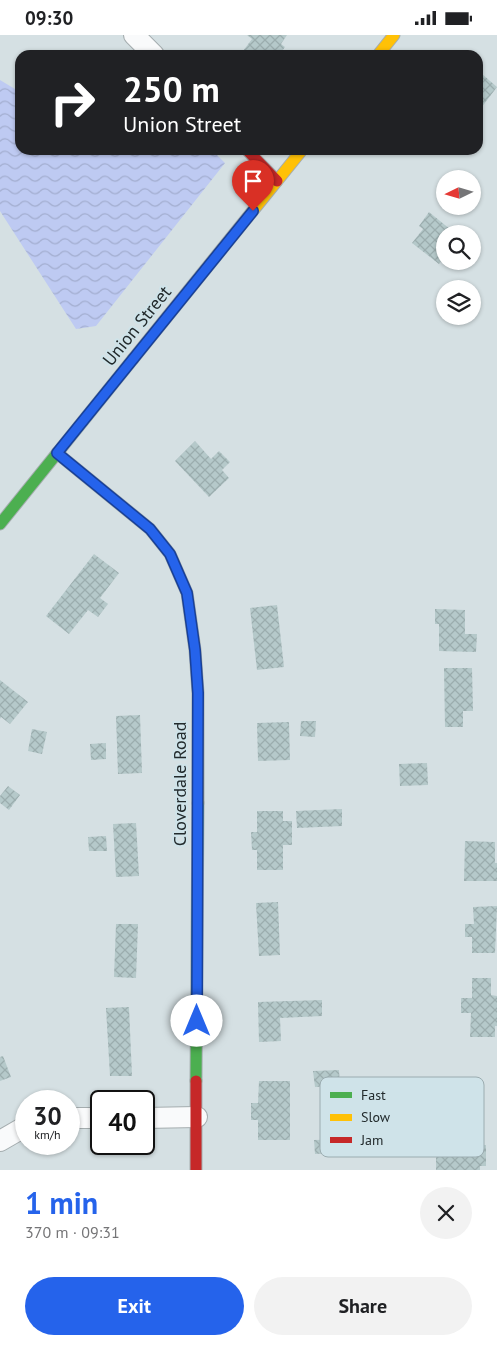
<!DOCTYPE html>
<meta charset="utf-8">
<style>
body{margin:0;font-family:"PT Sans",sans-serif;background:#f2f2f2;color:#202124;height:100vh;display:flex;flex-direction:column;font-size:19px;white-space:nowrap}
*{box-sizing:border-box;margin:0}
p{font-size:16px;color:#757577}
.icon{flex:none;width:28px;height:28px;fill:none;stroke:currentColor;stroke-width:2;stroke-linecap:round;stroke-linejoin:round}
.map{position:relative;height:1135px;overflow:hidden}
.sheet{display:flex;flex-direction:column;background:#fff;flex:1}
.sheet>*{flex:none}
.banner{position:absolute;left:15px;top:15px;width:468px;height:105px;border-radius:15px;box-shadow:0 1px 4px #0004;background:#202124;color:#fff;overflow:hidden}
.needle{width:32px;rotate:265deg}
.fabs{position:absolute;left:436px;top:135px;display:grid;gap:10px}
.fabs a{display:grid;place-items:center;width:45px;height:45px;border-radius:50%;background:#fff;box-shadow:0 1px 4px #0004;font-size:25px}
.speed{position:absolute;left:15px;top:1055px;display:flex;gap:10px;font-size:25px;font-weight:700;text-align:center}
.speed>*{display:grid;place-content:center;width:65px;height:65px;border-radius:50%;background:#fff;box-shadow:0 1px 4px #0004;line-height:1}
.speed small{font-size:12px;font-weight:400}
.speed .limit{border:2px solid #111;border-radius:8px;background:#fff;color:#111}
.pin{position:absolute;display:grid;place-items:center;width:42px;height:42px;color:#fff;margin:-51px -21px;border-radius:50% 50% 50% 0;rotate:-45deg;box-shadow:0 0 5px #0007}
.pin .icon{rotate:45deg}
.me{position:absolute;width:55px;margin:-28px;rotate:0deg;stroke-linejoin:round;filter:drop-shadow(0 0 4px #0008)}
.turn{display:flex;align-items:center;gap:18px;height:105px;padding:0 25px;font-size:22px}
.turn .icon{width:65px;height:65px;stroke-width:2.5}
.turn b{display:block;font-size:35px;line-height:42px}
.round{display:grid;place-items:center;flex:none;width:52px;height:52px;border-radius:26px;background:#f2f2f2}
.head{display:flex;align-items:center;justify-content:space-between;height:85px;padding:0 25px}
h1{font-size:30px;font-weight:700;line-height:38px;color:#2563eb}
.button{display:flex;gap:10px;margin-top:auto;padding:10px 25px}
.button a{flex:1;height:58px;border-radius:30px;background:#2563eb;color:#fff;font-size:20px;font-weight:700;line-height:58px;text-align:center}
.button a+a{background:#f2f2f2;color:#202124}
.status{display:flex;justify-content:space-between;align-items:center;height:35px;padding:0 25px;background:#fff;direction:ltr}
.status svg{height:14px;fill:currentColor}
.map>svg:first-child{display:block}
.water{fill:url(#water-waves)}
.building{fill:url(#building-cross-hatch)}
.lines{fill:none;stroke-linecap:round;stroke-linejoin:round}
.street-casing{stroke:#a5adaf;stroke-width:22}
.fast-casing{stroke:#a5adaf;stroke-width:13}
.slow-casing{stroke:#a5adaf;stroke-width:13}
.jam-casing{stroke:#a5adaf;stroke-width:13}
.street{stroke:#f9fafb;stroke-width:20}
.fast{stroke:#4caf50;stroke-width:11}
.slow{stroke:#ffc107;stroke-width:11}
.jam{stroke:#c62828;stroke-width:11}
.route-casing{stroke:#184099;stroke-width:12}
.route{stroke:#2563eb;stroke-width:9}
.labels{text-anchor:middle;stroke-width:4;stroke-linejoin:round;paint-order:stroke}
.street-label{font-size:18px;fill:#222a2c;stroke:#cfe3e9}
.key{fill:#cfe3e9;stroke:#9bacb0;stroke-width:1}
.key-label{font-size:14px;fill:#222a2c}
</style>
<div class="status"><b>09:30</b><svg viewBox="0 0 49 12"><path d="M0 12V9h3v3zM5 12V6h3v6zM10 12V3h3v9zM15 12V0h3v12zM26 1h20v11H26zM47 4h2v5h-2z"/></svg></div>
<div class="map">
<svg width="497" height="1135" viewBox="0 0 497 1135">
<defs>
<pattern id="water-waves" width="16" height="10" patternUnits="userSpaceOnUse" patternTransform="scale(1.25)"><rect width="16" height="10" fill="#becaf2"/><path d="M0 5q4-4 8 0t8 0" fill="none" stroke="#a3aed0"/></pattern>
<pattern id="building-cross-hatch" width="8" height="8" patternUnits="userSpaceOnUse" patternTransform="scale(1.25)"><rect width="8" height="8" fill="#b5c9ca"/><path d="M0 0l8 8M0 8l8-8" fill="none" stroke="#9badae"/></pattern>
</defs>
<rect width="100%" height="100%" fill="#d5e0e3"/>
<path class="water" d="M0,45L20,57V115H212L225,128L96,291L76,294L0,176Z"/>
<path class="building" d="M247,0H287L281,9L285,12L279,20H240L252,4Z
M482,39L497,52L478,77V44Z
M429,177L456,199H445V221L439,229L412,208L423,194L419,191Z
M195,406L211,424L219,416L230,427L222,435L229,443L209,462L175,426Z
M94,519L119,538L100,563L108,569L98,582L88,575L69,599L46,581Z
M277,570L284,632L257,635L250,573Z
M435,574L465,575V599H477L476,617L439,616V589H435Z
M444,633H472L473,676H463V692H445Z
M0,645L28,667L10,689L1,682L0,684Z
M140,680L142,738L118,739L116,681Z
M301,686H316L315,702L300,701Z
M289,687L290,725L258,726L257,688Z
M32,694L47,697L42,719L28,716Z
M106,708V724L91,725L90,709Z
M427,728L428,750L400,751L399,729Z
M8,751L20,760L9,775L0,768V761Z
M342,774V791L297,793L296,776Z
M257,776H283V786H292V810H283V835H257V815H252L251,797H257Z
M136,788L139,841L116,842L113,789Z
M106,801L107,816H89L88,802Z
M465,806L495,807V828H497V846H464Z
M278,867L280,920L259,921L256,868Z
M497,871L495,918H472V902H465V889H474L473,872Z
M116,889H138L136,943L114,942Z
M472,943H491V960L497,961V991H495V1002H470L471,978H461V963H472Z
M322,965V981L280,983L281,1006L259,1007L258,967Z
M129,972L132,1041H110L106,973Z
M3,1021L11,1042L0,1046V1022Z
M339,1035L340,1051L315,1052L313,1036Z
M259,1046H290V1105H258V1085H251V1068H258Z
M436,1096H481V1110H486V1131H480V1135H436V1122L446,1121V1109H436Z
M349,1104L350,1117L315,1119L314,1105Z"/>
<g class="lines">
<defs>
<path id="street" d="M134,0L154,20
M69,1083H101
M144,1083L197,1082
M0,1106L26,1091"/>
<path id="fast" d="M0,489L133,324
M196,1046L198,768"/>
<path id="slow" d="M378,20L394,0
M133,324L302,115
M57,418L150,494L170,519L187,558L195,615L198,658V768"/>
<path id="jam" d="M247,115L277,146
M196,1135V1046"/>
</defs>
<use href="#street" class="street-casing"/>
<use href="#fast" class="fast-casing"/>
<use href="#slow" class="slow-casing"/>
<use href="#jam" class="jam-casing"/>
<use href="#street" class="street"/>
<use href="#fast" class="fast"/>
<use href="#slow" class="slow"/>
<use href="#jam" class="jam"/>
</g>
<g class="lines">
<defs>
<path id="route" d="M197,986L198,658L195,615L187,558L170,519L150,494L57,418L253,176"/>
</defs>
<use href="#route" class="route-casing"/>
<use href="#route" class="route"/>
</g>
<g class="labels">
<g class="street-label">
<text transform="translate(137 291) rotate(-51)" y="6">Union Street</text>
<text transform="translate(180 749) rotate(-90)" y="6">Cloverdale Road</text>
</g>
</g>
<rect x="320" y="1042" width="164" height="80" rx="8" class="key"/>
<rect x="330" y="1057" width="22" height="6" fill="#4caf50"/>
<rect x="330" y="1079" width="22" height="7" fill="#ffc107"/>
<rect x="330" y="1102" width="22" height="6" fill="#c62828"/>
<g class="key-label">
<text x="361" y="1065">Fast</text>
<text x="361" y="1087">Slow</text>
<text x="361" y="1110">Jam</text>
</g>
</svg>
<div class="fabs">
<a><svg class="needle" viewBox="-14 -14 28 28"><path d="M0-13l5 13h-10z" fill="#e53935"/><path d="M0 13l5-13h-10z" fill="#757577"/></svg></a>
<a><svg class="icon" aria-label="search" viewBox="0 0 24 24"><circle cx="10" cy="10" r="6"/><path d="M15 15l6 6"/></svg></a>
<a><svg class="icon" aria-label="layers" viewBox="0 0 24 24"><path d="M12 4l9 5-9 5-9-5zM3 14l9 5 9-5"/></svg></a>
</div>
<div class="speed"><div>30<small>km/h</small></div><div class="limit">40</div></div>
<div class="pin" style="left:253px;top:176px;background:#d93025"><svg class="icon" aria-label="arrive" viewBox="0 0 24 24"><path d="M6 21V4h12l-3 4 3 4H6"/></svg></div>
<svg class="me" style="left:197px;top:986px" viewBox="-20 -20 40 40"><circle r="19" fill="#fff"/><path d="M0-13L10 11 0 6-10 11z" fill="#2563eb"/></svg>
<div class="banner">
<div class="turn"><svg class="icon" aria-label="right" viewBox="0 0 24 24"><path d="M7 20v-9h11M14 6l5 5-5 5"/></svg><div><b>250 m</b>Union Street</div></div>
</div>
</div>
<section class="sheet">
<div class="head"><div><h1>1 min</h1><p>370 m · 09:31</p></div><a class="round"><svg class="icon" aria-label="close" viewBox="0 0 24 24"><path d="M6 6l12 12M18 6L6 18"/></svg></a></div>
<div class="button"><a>Exit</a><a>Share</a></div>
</section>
